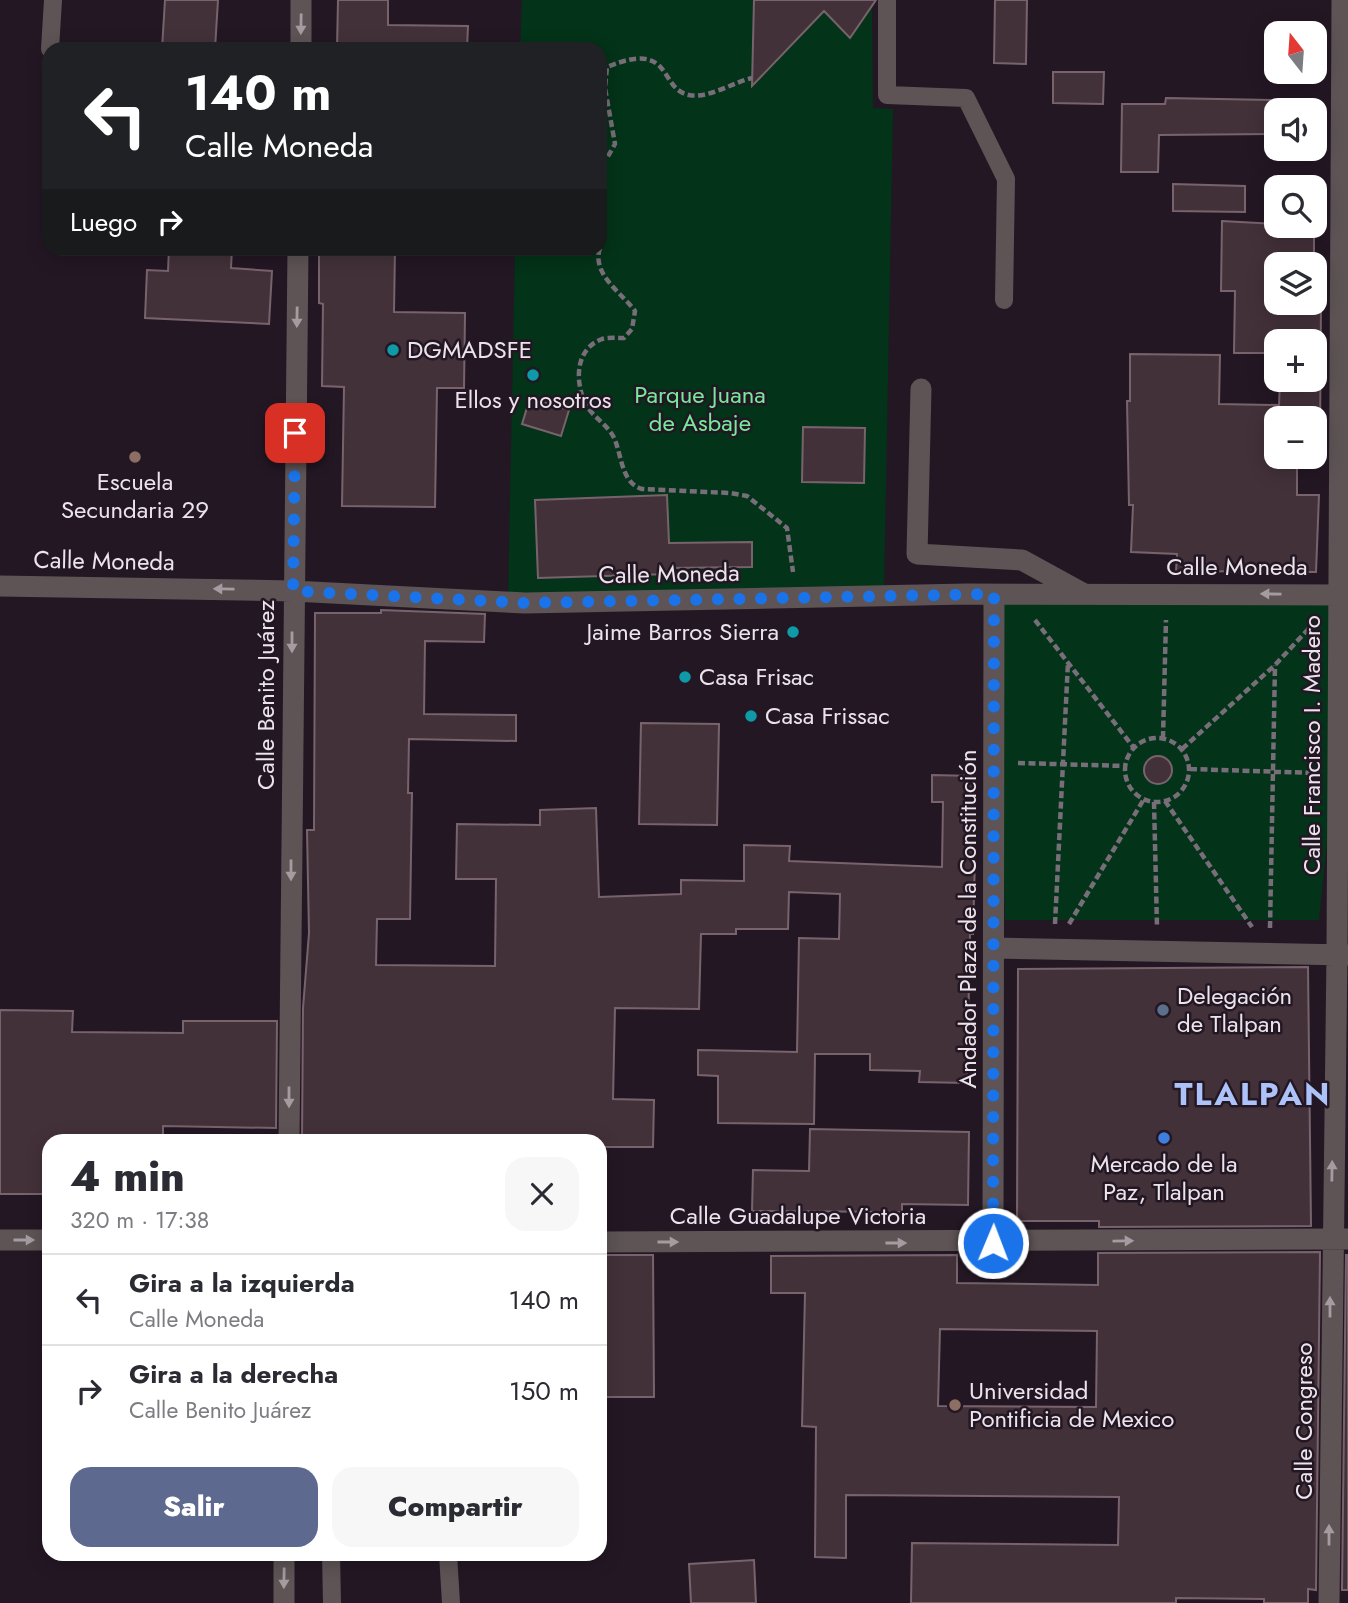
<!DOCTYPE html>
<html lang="es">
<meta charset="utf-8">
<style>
body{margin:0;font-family:Jost,sans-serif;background:#f7f7f7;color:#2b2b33;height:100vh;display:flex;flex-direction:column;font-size:26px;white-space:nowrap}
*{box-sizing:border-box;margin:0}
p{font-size:23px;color:#7c7c81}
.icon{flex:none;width:38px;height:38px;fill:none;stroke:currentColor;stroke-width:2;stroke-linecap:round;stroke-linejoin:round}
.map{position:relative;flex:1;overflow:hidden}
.details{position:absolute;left:42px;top:1134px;width:565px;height:427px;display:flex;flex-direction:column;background:#fff;border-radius:21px;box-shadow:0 4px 18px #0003}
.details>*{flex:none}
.hud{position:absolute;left:42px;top:42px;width:565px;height:214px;border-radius:21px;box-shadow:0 4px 18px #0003;background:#202124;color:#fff;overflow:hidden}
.needle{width:46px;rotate:343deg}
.buttons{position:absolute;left:1264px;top:21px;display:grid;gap:14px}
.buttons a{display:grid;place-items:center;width:63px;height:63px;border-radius:14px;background:#fff;box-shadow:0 4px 18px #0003;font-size:35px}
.pin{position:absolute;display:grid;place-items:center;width:60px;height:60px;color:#fff;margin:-30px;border-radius:14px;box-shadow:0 4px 10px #0006}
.me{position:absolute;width:77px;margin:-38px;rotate:1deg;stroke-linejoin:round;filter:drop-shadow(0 0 5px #0008)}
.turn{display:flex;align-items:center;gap:24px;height:147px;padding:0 28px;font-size:32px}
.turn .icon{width:91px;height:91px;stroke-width:2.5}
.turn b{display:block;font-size:49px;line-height:60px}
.then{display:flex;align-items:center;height:66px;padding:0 28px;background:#0003;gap:14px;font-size:26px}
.round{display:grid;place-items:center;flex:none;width:74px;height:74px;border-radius:21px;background:#f7f7f7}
.head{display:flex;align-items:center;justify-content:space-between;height:119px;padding:0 28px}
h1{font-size:42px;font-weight:800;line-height:52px}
.button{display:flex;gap:14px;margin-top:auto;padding:14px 28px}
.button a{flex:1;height:80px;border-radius:21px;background:#5d698e;color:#fff;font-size:28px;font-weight:800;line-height:80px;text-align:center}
.button a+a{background:#f7f7f7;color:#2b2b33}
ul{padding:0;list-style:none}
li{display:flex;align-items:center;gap:21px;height:91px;padding:0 28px;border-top:2px solid #e1e1e2}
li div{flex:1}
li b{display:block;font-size:26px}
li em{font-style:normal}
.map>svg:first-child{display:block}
.green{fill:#033318}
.building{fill:#433139;stroke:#78636d;stroke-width:2;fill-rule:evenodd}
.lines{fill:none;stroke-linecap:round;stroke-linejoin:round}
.path{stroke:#786e79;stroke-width:4.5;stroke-dasharray:7 3.5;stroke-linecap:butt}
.lane{stroke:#5e5455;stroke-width:18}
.street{stroke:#5e5455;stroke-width:21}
.oneway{fill:#a59ca1}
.route{stroke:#1a73e8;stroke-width:12;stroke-dasharray:0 21.6}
.culture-dot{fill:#0f9aa8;stroke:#231724;stroke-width:2.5}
.education-dot{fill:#8d6e63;stroke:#231724;stroke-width:2.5}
.service-dot{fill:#5c6f8a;stroke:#231724;stroke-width:2.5}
.shop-dot{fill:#3f7fe0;stroke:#231724;stroke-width:2.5}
.labels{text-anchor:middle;stroke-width:5;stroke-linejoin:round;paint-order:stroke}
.poi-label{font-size:24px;fill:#ece4ed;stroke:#231724;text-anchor:start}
.park-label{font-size:24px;fill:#77e89c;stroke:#231724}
.street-label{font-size:24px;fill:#ece4ed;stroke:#231724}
.district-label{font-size:32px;font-weight:bold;letter-spacing:2px;fill:#adc2f8;stroke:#231724}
</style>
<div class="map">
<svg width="1348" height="1603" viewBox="0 0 1348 1603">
<rect width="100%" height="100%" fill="#231724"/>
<path class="green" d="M522,0H754L752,67L766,71L824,11L850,37L872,5L873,108L893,109L884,594L508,599L515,249L600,248V49H520Z
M996,597L1336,602L1334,775L1319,920H1005Z"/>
<path class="building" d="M165,0H218L215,49H162Z
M338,0H388V25L468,26L467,49H337Z
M754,0H876L850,38L824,11L752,86Z
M995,0H1027L1026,64L994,63Z
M1053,72H1104L1103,104L1053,103Z
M1166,98L1276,100V134L1159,135L1158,172H1121L1122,104H1165Z
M1173,184L1245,186V212L1173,211Z
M1222,221L1314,226V264H1276V303L1321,301L1320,439H1314V418H1276V457H1297V495H1319L1316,572L1176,571L1177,554L1131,552L1133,505H1129L1127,401H1130V354L1220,355L1219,404L1279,405L1280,380H1314V341H1276V353H1234L1235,291H1221Z
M169,248H232L231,268L272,271L269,324L145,318L147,270L168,271Z
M319,248H395L394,312L465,313L464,388H437L435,507L342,506L344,387L322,386L323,304L319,303Z
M530,398L569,410L561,436L522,424Z
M803,427L865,428L864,483L802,482Z
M667,495L669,543L752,542V567L670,568V574L538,578L535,500Z
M381,610L485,614L484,642L425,641L424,714L516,715V741L409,739L408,793H412L410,919H377L376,965L495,966L496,879H456L457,824L540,825V810L596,808L599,897L681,894V880L744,881V845L790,846L789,861L942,867L943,802H932V775L975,776V858L973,934H970L967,1083L919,1082L920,1071L870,1070V1054H815L814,1124L718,1123V1076L698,1075V1050L797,1052L799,938L839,939L840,894L789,892L788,929H736V934H701L699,1009L615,1008L613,1099L654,1100L653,1147H600V1141H302L303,1008L309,933L307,830H314L315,613H381Z
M641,723L719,724L717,825L639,824Z
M1144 770a14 14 0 1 1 28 0a14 14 0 1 1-28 0Z
M1308,967L1311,1226L1099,1227V1221H1017L1018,969Z
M0,1010L73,1011L72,1032L183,1033V1021H277L276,1128L163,1126V1141H49V1194H0Z
M810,1129L969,1132L968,1205L902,1204V1212L752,1211L753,1170L809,1171Z
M1320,1252L1316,1590L1308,1589V1603H1264V1599L1176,1598V1603H911L912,1543L1118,1545L1119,1497L846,1495V1558L815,1557L816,1427L802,1426L805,1293H771V1256L957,1255V1283L1098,1285V1253ZM940,1329L1097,1331L1096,1407L938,1406Z
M600,1255H653L654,1397H600Z
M1346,1255H1348V1590H1342Z
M754,1560L756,1603H691L689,1564Z"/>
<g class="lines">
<path class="path" d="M600,163L607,158L615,144L605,88L607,67C674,39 658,89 689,95C708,99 734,82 752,78
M600,216L604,236L600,246
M600,248C591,274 622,293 635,311L632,329L624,338C618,338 608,337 602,339C575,349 575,381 585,403C592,417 609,425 615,440C622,458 622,483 642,489L730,493L747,496L787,528L793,572
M1035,620L1134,748
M1163,738L1166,620
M1125 770a32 32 0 1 1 64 0a32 32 0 1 1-64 0Z
M1182,749L1275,665L1313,624
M1018,763L1125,766
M1190,769L1315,773
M1165,801L1252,927
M1154,802L1157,927
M1055,924L1068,662
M1069,924L1144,799
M1270,928L1275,665"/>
<path class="lane" d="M887,0V95L966,98L1006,179L1004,300
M50,49L53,0
M331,1554L332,1603
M448,1554L451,1603"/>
<path class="street" d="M301,49V0
M921,389L917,554L1022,560L1084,594
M0,586L293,591L525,603L967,594L1348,595
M994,948L1348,955
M289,1141L298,248
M0,1240H49
M600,1242L1348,1239
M993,1243L994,595
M284,1603V1554
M1329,1603L1337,954L1342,0"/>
</g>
<defs><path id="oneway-solid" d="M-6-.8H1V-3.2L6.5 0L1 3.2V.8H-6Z" transform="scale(1.75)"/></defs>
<g class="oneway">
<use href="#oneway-solid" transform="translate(301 24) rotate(91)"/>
<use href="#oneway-solid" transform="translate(297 317) rotate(91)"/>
<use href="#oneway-solid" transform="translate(224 589) rotate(-179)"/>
<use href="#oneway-solid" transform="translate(1271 594) rotate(-179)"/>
<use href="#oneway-solid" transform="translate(292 642) rotate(90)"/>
<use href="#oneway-solid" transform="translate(291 870) rotate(90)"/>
<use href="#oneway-solid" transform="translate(289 1097) rotate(90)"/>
<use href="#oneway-solid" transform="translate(1332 1171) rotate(-89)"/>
<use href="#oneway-solid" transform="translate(24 1240)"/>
<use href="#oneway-solid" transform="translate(1123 1241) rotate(-1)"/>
<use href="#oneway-solid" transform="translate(668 1242)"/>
<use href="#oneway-solid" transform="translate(896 1243)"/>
<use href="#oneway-solid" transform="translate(1330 1307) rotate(-90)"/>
<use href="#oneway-solid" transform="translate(1329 1535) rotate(-90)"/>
<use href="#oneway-solid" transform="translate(284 1578) rotate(91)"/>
</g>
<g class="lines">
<path class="route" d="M295,433L293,591L525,603L994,594L993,1243"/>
</g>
<g class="culture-dot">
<circle cx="393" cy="350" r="7"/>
<circle cx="533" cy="375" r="7"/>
<circle cx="793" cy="632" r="7"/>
<circle cx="685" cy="677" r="7"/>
<circle cx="751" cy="716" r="7"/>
</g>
<g class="education-dot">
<circle cx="135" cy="457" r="7"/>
<circle cx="955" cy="1405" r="7"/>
</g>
<circle class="service-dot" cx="1163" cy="1010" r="7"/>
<circle class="shop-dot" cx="1164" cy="1138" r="7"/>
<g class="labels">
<g class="poi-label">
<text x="407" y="358">DGMADSFE</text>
<text x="533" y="408" text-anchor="middle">Ellos y nosotros</text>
<text x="135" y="490" text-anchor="middle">Escuela<tspan x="135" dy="28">Secundaria 29</tspan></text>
<text x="779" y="640" text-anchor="end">Jaime Barros Sierra</text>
<text x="699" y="685">Casa Frisac</text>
<text x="765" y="724">Casa Frissac</text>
<text x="1177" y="1004">Delegación<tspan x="1177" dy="28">de Tlalpan</tspan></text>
<text x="1164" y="1172" text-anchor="middle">Mercado de la<tspan x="1164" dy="28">Paz, Tlalpan</tspan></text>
<text x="969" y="1399">Universidad<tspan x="969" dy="28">Pontificia de Mexico</tspan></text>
</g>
<g class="park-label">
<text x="700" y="403">Parque Juana<tspan x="700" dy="28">de Asbaje</tspan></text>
</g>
<g class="street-label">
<text transform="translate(104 561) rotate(1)" y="8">Calle Moneda</text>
<text x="1237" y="575">Calle Moneda</text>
<text transform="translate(669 574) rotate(-1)" y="8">Calle Moneda</text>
<text transform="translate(266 695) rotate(-90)" y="8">Calle Benito Juárez</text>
<text transform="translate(1312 745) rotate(-90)" y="8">Calle Francisco I. Madero</text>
<text transform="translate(968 919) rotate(-90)" y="8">Andador Plaza de la Constitución</text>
<text x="798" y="1224">Calle Guadalupe Victoria</text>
<text transform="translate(1304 1421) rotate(-90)" y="8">Calle Congreso</text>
</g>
<g class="district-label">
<text x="1253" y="1105">TLALPAN</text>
</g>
</g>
</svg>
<div class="buttons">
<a><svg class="needle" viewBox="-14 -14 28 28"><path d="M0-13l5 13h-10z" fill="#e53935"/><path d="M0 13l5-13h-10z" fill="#7c7c81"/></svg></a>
<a><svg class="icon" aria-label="sound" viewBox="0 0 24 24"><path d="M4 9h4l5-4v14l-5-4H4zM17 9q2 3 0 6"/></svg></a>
<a><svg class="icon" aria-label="search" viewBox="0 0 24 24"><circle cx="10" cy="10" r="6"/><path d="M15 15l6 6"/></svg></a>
<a><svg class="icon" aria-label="layers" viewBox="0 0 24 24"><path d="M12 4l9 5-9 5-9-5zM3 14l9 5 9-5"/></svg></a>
<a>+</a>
<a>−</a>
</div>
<div class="pin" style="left:295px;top:433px;background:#d93025"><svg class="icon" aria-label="arrive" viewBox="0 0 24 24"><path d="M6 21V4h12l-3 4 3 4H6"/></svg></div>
<svg class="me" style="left:993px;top:1243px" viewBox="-20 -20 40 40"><circle r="17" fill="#1a73e8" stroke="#fff" stroke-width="3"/><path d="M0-11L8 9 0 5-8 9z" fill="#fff"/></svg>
<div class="hud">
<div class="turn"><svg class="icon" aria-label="left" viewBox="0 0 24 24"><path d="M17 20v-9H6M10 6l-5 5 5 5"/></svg><div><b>140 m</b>Calle Moneda</div></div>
<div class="then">Luego<svg class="icon" aria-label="right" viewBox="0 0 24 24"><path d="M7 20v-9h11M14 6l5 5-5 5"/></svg></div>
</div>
<section class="details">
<div class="head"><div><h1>4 min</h1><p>320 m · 17:38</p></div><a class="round"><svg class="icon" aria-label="close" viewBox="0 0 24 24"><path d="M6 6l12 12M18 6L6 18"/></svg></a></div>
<ul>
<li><svg class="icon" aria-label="left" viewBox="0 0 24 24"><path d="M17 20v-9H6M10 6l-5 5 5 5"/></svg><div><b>Gira a la izquierda</b><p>Calle Moneda</p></div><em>140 m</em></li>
<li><svg class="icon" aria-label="right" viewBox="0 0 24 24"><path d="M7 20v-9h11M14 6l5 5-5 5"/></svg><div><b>Gira a la derecha</b><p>Calle Benito Juárez</p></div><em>150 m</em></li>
</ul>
<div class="button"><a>Salir</a><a>Compartir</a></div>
</section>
</div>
